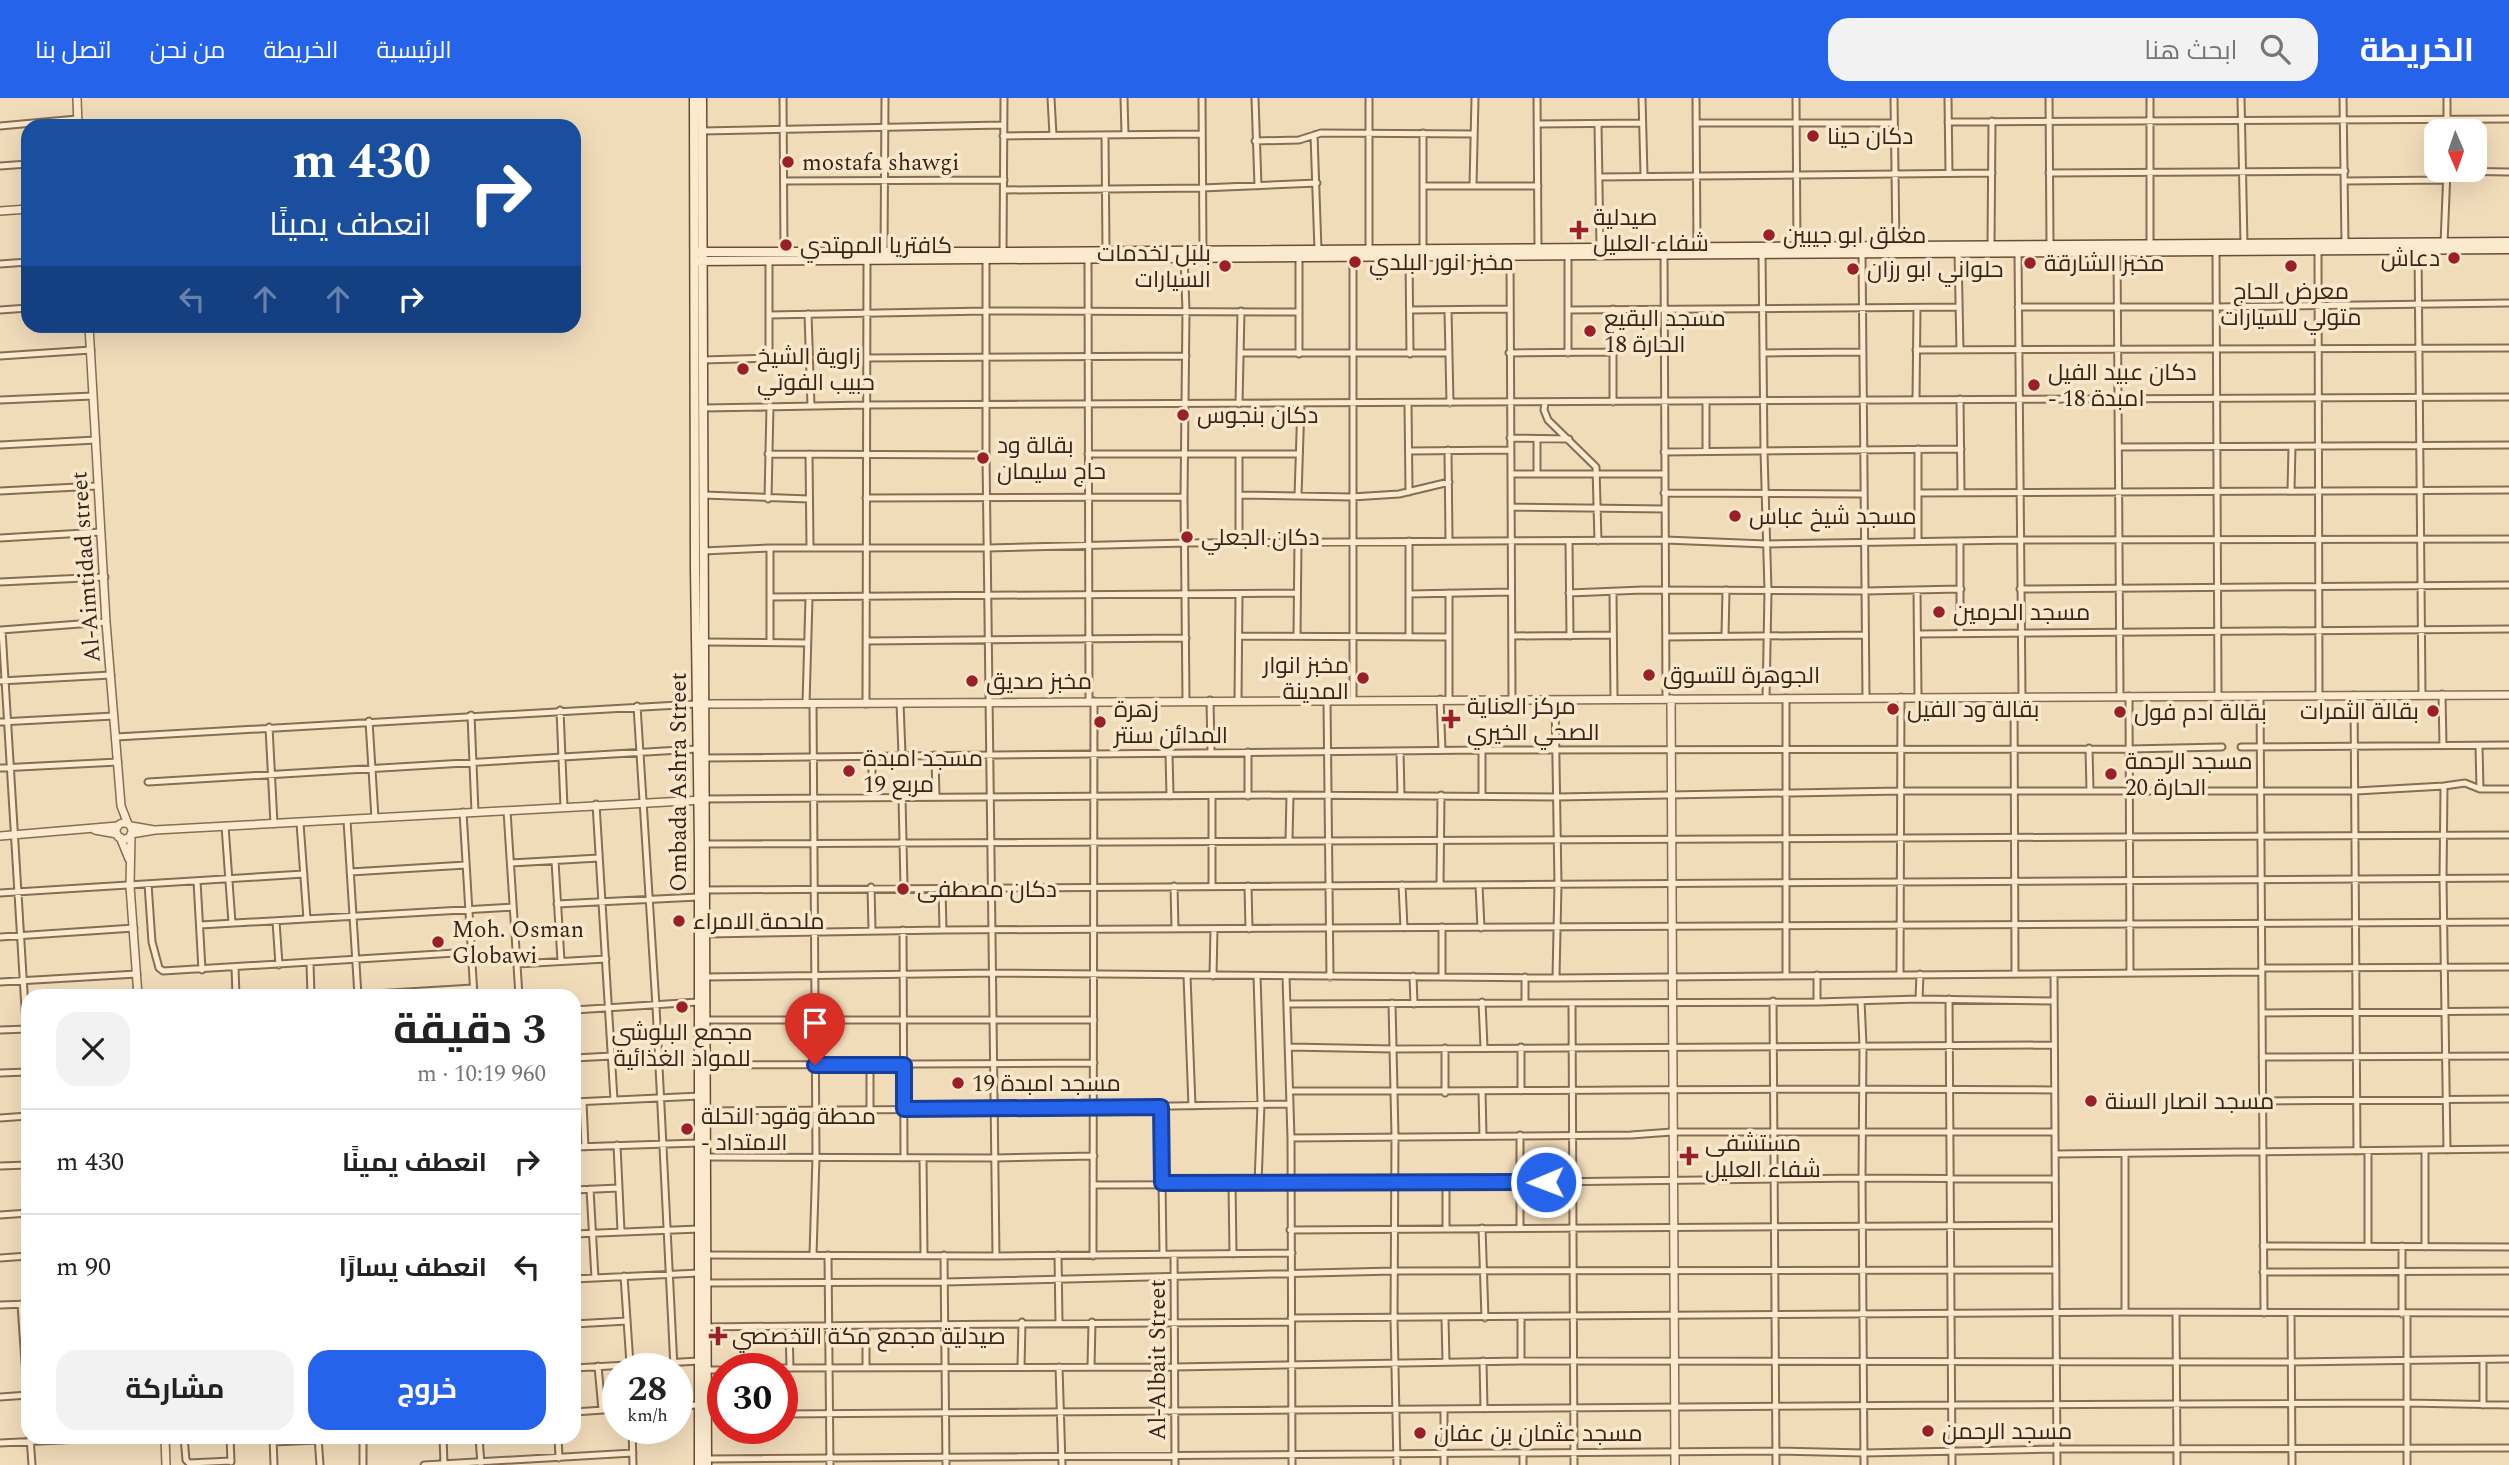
<!DOCTYPE html>
<html lang="ar">
<meta charset="utf-8">
<style>
body{margin:0;font-family:Spectral,Cairo,serif;background:#f2f2f2;color:#222;direction:rtl;height:100vh;display:flex;flex-direction:column;font-size:26px;white-space:nowrap}
*{box-sizing:border-box;margin:0}
p{font-size:23px;color:#767676}
.icon{flex:none;width:38px;height:38px;fill:none;stroke:currentColor;stroke-width:2;stroke-linecap:round;stroke-linejoin:round}
.map{position:relative;flex:1;overflow:hidden;direction:ltr}
.details{position:absolute;left:21px;top:891px;width:560px;height:455px;display:flex;flex-direction:column;background:#fff;border-radius:21px;box-shadow:0 7px 28px #0002;direction:rtl}
.details>*{flex:none}
.top-card{position:absolute;left:21px;top:21px;width:560px;height:214px;border-radius:21px;box-shadow:0 7px 28px #0002;direction:rtl;background:#1a4fa0;color:#fff;overflow:hidden}
.needle{width:46px;rotate:178deg}
.tools{position:absolute;left:2424px;top:21px;display:grid;gap:14px}
.tools a{display:grid;place-items:center;width:63px;height:63px;border-radius:14px;background:#fff;box-shadow:0 7px 28px #0002;font-size:35px}
.speed{position:absolute;left:602px;top:1255px;display:flex;gap:14px;font-size:35px;font-weight:700;text-align:center}
.speed>*{display:grid;place-content:center;width:91px;height:91px;border-radius:50%;background:#fff;box-shadow:0 7px 28px #0002;line-height:1}
.speed small{font-size:18px;font-weight:400}
.speed .limit{border:10px solid #d22;background:#fff;color:#111}
.pin{position:absolute;display:grid;place-items:center;width:60px;height:60px;color:#fff;margin:-72px -30px;border-radius:50% 50% 50% 0;rotate:-45deg;box-shadow:0 0 7px #0007}
.pin .icon{rotate:45deg}
.me{position:absolute;width:77px;margin:-38px;rotate:269deg;stroke-linejoin:round;filter:drop-shadow(0 0 5px #0008)}
.turn{display:flex;align-items:center;gap:24px;height:147px;padding:0 35px;font-size:32px}
.turn .icon{width:91px;height:91px;stroke-width:2.5}
.turn b{display:block;font-size:49px;line-height:60px}
.lanes{display:flex;align-items:center;height:66px;padding:0 35px;background:#0003;justify-content:center;gap:35px;direction:ltr}
.lanes .off{opacity:.35}
.round{display:grid;place-items:center;flex:none;width:74px;height:74px;border-radius:21px;background:#f2f2f2}
.head{display:flex;align-items:center;justify-content:space-between;height:119px;padding:0 35px}
h1{font-size:42px;font-weight:700;line-height:52px}
.button{display:flex;gap:14px;margin-top:auto;padding:14px 35px}
.button a{flex:1;height:80px;border-radius:21px;background:#2563eb;color:#fff;font-size:28px;font-weight:700;line-height:80px;text-align:center}
.button a+a{background:#f2f2f2;color:#222}
ul{padding:0;list-style:none}
li{display:flex;align-items:center;gap:21px;height:105px;padding:0 35px;border-top:2px solid #e0e0e0}
li div{flex:1}
li b{display:block;font-size:26px}
li em{font-style:normal}
header{display:flex;align-items:center;gap:42px;box-sizing:border-box;height:98px;padding:0 35px;background:#2563eb;color:#fff}
header strong{font-size:33px}
nav{display:flex;gap:38px;margin-inline-start:auto;font-size:24px}
.search{width:490px;height:63px;background:#f2f2f2;display:flex;align-items:center;gap:18px;box-sizing:border-box;padding:0 24px;border-radius:21px;color:#767676;font-size:26px}
.map>svg:first-child{display:block}
.lines{fill:none;stroke-linecap:round;stroke-linejoin:round}
.minor-casing{stroke:#886c53;stroke-width:9}
.tertiary-casing{stroke:#886c53;stroke-width:10}
.secondary-casing{stroke:#6a4d37;stroke-width:11}
.minor{stroke:#fbeacd;stroke-width:5}
.tertiary{stroke:#fbeacd;stroke-width:7}
.secondary{stroke:#fbeacd;stroke-width:8}
.route-casing{stroke:#184099;stroke-width:18}
.route{stroke:#2563eb;stroke-width:12}
.poi-dot{fill:#9b1f29;stroke:#f8e7ca;stroke-width:2.5}
.labels{text-anchor:middle;stroke-width:7;stroke-linejoin:round;paint-order:stroke}
.poi-label{font-size:23px;fill:#36251a;stroke:#f8e7ca;text-anchor:start}
.street-label{font-size:23px;fill:#36251a;stroke:#f8e7ca}
</style>
<header>
<strong>الخريطة</strong>
<div class="search"><svg class="icon" aria-label="search" viewBox="0 0 24 24"><circle cx="10" cy="10" r="6"/><path d="M15 15l6 6"/></svg>ابحث هنا</div>
<nav><a>الرئيسية</a><a>الخريطة</a><a>من نحن</a><a>اتصل بنا</a></nav>
</header>
<div class="map">
<svg width="2509" height="1367" viewBox="0 0 2509 1367">
<rect width="100%" height="100%" fill="#f1dcba"/>
<g class="lines">
<defs>
<path id="minor" d="M783,0L784,154
M1051,0L1053,37
M1124,0L1125,36
M1202,0L1203,153
M1255,0L1258,88
M1369,0V154
M1537,0L1538,150
M1642,0L1644,77
M1696,0L1697,150
M1796,0L1797,149
M1894,0L1896,148
M1948,0L1949,75
M2049,0L2050,147
M2150,0V146
M2241,0L2244,146
M2343,0L2345,146
M1948,24L2509,21
M1696,25H1893
M1538,26L1642,25
M1598,26L1600,150
M0,28L77,21
M702,33L1003,27
M2447,33V0
M1423,35V151
M1105,37L1106,153
M1314,37L1318,152
M1003,38L1202,36
M1255,43L1299,42L1321,35L1474,36
M0,68L28,66
M2447,73L2509,74
M2049,75L2345,73
M1599,79L1992,75
M784,83L1004,82
M2345,83L2446,82
M1423,88H1538
M1473,88L1475,0
M1004,92L1202,90L1317,85
M2444,146L2447,72
M1991,147L1992,23
M2418,152L2422,596
M2117,153L2120,598
M2318,153L2319,597
M884,154L885,0
M1003,154L1004,0
M1958,154L1960,252
M2018,154L2022,598
M2216,154L2218,598
M1862,155L1866,600
M1510,156L1512,601
M1664,156L1666,601
M1762,156L1764,353L1768,493L1766,601
M1353,157V602
M1184,158L1186,213L1184,399L1186,603
M1299,158V256
M1409,158L1410,256
M1088,160L1089,604
M986,161V357L996,1158
M769,163V258
M0,166L28,164
M2018,209H2216L2509,205
M0,212L28,210
M1410,212L1509,211
M1448,212L1450,305
M1569,212L1959,209
M808,216L811,308
M769,217L987,213L1299,214
M1916,252L2509,250
M1240,255H1448
M1509,255L1613,254
M1568,255V157
M1764,255L1863,254
M0,258L91,252
M867,260L1186,258
M703,262L810,259
M1960,301L1961,394
M0,302L93,298
M1916,302L1917,210
M1613,304V211
M1545,305L1544,312L1548,322L1596,369L1598,443
M1239,306L1241,213
M1408,306L1409,394
M703,310L867,307L2509,299
M1510,340L1569,341
M1537,341V376
M0,347L96,342
M2119,349L2509,347
M1448,352L1449,443
M1410,353L1510,352
M1706,353V303
M1664,354L1961,351
M768,356L986,357
M809,356L810,450
M1088,356H1298
M1239,356V445
M1511,376H1664
M2291,392L2292,349
M0,393L97,388
M1664,395L1864,396
M1918,395L2509,392
M704,397L809,401
M1239,397L1352,399L1399,396L1449,384
M1298,398L1301,305
M866,400L1184,399
M768,401L770,308
M1511,409L1665,411
M0,440L101,434
M1409,443V538
M1569,443L1570,538
M1918,443V351
M770,450V543
M703,453L770,450H988L1186,445L1482,443L1665,442L1766,446L2019,442L2509,441
M0,484L105,479
M2020,491L2509,487
M1917,492L1918,599
M1569,495L1643,492L1865,493L1961,491
M1613,495L1614,601
M1409,496L1511,494
M770,499L1297,495
M1,532L106,524
M2,532L28,960
M1960,535V443
M1918,536L2509,531
M1239,538L1448,539
M1297,538L1298,444
M1513,538L1613,537
M1725,538L1726,492
M1667,539L1865,537
M867,543L1186,540
M704,544L807,545
M0,583L111,577
M2442,596L2443,648
M2354,597L2357,1053
M2129,598L2130,875
M2260,598L2264,1215
M2014,599L2015,876
M1440,601L1442,652
M1449,601V495
M1210,602L1211,654
M1238,602L1239,496
M1555,602L1558,786L1556,880
M1327,603L1330,879
M900,605L902,656
M806,606L809,500
M813,606L816,1059L813,1157
M866,606L867,162
M637,608L656,908L674,1270
M560,612L564,709
M471,617L475,714
M369,623L375,720
M0,624L114,618
M269,629L274,726
M116,639L696,606
M2479,648L2480,691
M2241,649L2509,647
M2089,650L2090,693
M1482,652V697
M1400,653L1401,698
M1248,654V698
M1169,655L1170,698
M872,657V699
M935,657L936,699
M705,660L1482,652L2130,651L2222,649
M0,670L118,664
M148,684L697,651
M2444,688L2443,781L2447,1052
M902,699L904,789
M1212,699V788
M705,701L1290,697L1557,699L1900,693H2356L2444,688L2465,685L2480,691H2509
M596,706L614,1002
M507,713L519,898
M463,714L474,898
M347,722L358,898
M300,725L307,821
M225,728L232,825
M1289,742L1290,697
M705,746L2509,737
M555,763L561,863
M511,765L599,760
M350,774L466,767
M197,783L202,872
M148,786L152,844L159,870L163,873L471,854
M1402,787L1404,830
M1440,787L1441,697
M1479,787L1481,830
M1174,788L1175,831
M1248,788L1249,831
M871,789L872,832
M942,790L943,832
M706,792L2509,780
M0,795L304,776
M557,806L698,799
M276,823L279,867
M200,827L513,809
M1442,829V878
M903,832L904,1060
M706,836L943,832L2509,824
M0,839L134,830
M310,865L311,898
M517,866L606,861
M235,869L236,898
M2262,870L2509,869
M1900,876L1901,599
M2054,876L2057,1367
M1817,877V904
M1187,878L1192,1008
M1213,878L1214,831
M1257,878L1261,1006L1258,1085
M1286,878L1291,1040L1292,1367
M1413,878L1414,906
M1786,878V600
M706,879L993,875L1556,880L2262,874
M1525,879V905
M0,884L137,876
M358,897L473,890
M1919,901L1920,876
M1949,901L1952,1367
M1773,903L1776,1367
M1861,903L1863,947L1862,1080L1864,1367
M1482,904L1484,949
M1392,905L1395,1038L1394,1221L1397,1367
M1572,905L1574,1367
M1288,906L1817,904L1919,901L2054,903
M574,912L698,904
M2262,915L2509,913
M706,922H1094
M0,932L28,931
M1289,949L1393,951L2054,947
M1445,950V995
M2262,959L2509,958
M574,960L612,958
M706,967L1094,965
M0,975L28,974
M1290,993C1545,994 1800,989 2054,992
M1482,993L1483,1038
M1521,993V949
M2262,1003L2509,1001
M574,1004L700,998
M583,1004L585,1049
M1161,1009L1163,1156
M870,1011V967
M706,1013L994,1011L1290,1006
M0,1020L28,1018
M1291,1040L1631,1037L1672,1034H2055
M617,1047L621,1133
M574,1049L699,1045
M2055,1056L2509,1051
M707,1059L995,1060L1094,1058
M923,1060L924,1156
M0,1068L28,1067
M1232,1085L1233,1156
M1446,1085V1130
M1094,1087L1394,1086L1862,1080L2055,1081
M590,1091L595,1180
M574,1092L619,1090
M0,1117L28,1115
M1520,1129V1037
M1482,1130L1485,1220
M1290,1132L2055,1127
M574,1136L699,1131
M2263,1148L2509,1149
M2368,1148V1053
M2402,1148V1216
M2425,1149V1053
M1174,1156L1175,1367
M707,1157L996,1158L1292,1155
M828,1157L830,1367
M944,1157L946,1367
M1058,1157L1059,1224
M1093,1158L1094,603
M0,1160L28,1158
M2263,1174L2509,1173
M624,1178L630,1266
M574,1181L699,1175
M706,1185L945,1184L1394,1173L2056,1172
M21,1206L28,1309
M0,1207L28,1206
M2125,1214V1056
M2176,1214L2177,1367
M2291,1215L2292,1367
M2407,1216V1367
M1291,1220L2125,1214L2509,1215
M1445,1220L1446,1264
M1521,1220V1263
M574,1226L627,1223
M789,1228L790,1270
M706,1229C901,1227 1096,1224 1291,1224
M1483,1263L1484,1311
M598,1268L602,1312
M1021,1269L1022,1224
M1059,1269L1062,1367
M1091,1269L1092,1224
M574,1270L699,1263
M779,1270L1174,1269L1521,1263L2291,1264L2509,1261
M866,1270V1228
M707,1272H723
M0,1299L28,1297
M2483,1307V1262
M677,1308L699,1307
M1444,1311V1367
M574,1314L618,1311
M707,1316H723
M782,1316L1953,1307L2407,1305L2509,1307
M632,1330L633,1367
M30,1339L32,1367
M184,1339L186,1362L189,1365L231,1363
M230,1339L231,1364
M273,1339L274,1367
M318,1339L320,1367
M363,1339V1367
M443,1339L444,1366
M479,1339L481,1367
M558,1339L559,1360
M273,1344L318,1342
M0,1345L122,1339
M1523,1355V1367
M708,1361L1776,1353L1864,1355L2057,1351L2509,1350
M424,1367L633,1355"/>
<path id="tertiary" d="M77,0L78,28
M0,113L28,111
M89,228L106,524L121,708L128,726
M1671,601L1675,1367
M700,606L2509,597
M116 733a8 8 0 1 1 16 0a8 8 0 1 1-16 0Z
M131,728L154,732
M95,732L117,736
M131,736L155,732L703,702
M131,737L130,788L138,898
M0,738L118,728
M120,739L129,761
M165,1339L166,1367"/>
<path id="secondary" d="M694,0L695,471L699,746V1367
M702,0L707,1367
M695,154H1003L2509,144
M695,163L2509,151"/>
</defs>
<use href="#minor" class="minor-casing"/>
<use href="#tertiary" class="tertiary-casing"/>
<use href="#secondary" class="secondary-casing"/>
<use href="#minor" class="minor"/>
<use href="#tertiary" class="tertiary"/>
<use href="#secondary" class="secondary"/>
</g>
<g class="lines">
<defs>
<path id="route" d="M815,967H904V1011L1161,1009L1162,1085L1546,1084"/>
</defs>
<use href="#route" class="route-casing"/>
<use href="#route" class="route"/>
</g>
<g class="poi-dot">
<circle cx="1813" cy="38" r="7"/>
<circle cx="788" cy="64" r="7"/>
<path d="M1575.5 121.5h7v7h7v7h-7v7h-7v-7h-7v-7h7z"/>
<circle cx="1769" cy="137" r="7"/>
<circle cx="786" cy="147" r="7"/>
<circle cx="2454" cy="160" r="7"/>
<circle cx="1355" cy="164" r="7"/>
<circle cx="2030" cy="165" r="7"/>
<circle cx="1225" cy="168" r="7"/>
<circle cx="2291" cy="168" r="7"/>
<circle cx="1853" cy="171" r="7"/>
<circle cx="1590" cy="233" r="7"/>
<circle cx="743" cy="271" r="7"/>
<circle cx="2034" cy="287" r="7"/>
<circle cx="1183" cy="317" r="7"/>
<circle cx="983" cy="360" r="7"/>
<circle cx="1735" cy="418" r="7"/>
<circle cx="1187" cy="439" r="7"/>
<circle cx="1939" cy="514" r="7"/>
<circle cx="1649" cy="577" r="7"/>
<circle cx="1363" cy="580" r="7"/>
<circle cx="972" cy="583" r="7"/>
<circle cx="1893" cy="611" r="7"/>
<circle cx="2433" cy="613" r="7"/>
<circle cx="2120" cy="614" r="7"/>
<path d="M1447.5 610.5h7v7h7v7h-7v7h-7v-7h-7v-7h7z"/>
<circle cx="1100" cy="624" r="7"/>
<circle cx="849" cy="673" r="7"/>
<circle cx="2111" cy="676" r="7"/>
<circle cx="903" cy="791" r="7"/>
<circle cx="679" cy="823" r="7"/>
<circle cx="438" cy="844" r="7"/>
<circle cx="682" cy="909" r="7"/>
<circle cx="958" cy="985" r="7"/>
<circle cx="2091" cy="1003" r="7"/>
<circle cx="687" cy="1031" r="7"/>
<path d="M1685.5 1047.5h7v7h7v7h-7v7h-7v-7h-7v-7h7z"/>
<path d="M714.5 1227.5h7v7h7v7h-7v7h-7v-7h-7v-7h7z"/>
<circle cx="1928" cy="1333" r="7"/>
<circle cx="1420" cy="1335" r="7"/>
</g>
<g class="labels">
<g class="poi-label">
<text x="1827" y="46">دكان حينا</text>
<text x="802" y="72">mostafa shawgi</text>
<text x="1593" y="127">صيدلية<tspan x="1593" dy="26">شفاء العليل</tspan></text>
<text x="1783" y="145">مغلق ابو جيبين</text>
<text x="800" y="155">كافتريا المهتدي</text>
<text x="1211" y="163" text-anchor="end">بلبل لخدمات<tspan x="1211" dy="26">السيارات</tspan></text>
<text x="2440" y="168" text-anchor="end">دعاش</text>
<text x="1369" y="172">مخبز انور البلدي</text>
<text x="2044" y="173">مخبز الشارقة</text>
<text x="1867" y="179">حلواني ابو رزان</text>
<text x="2291" y="201" text-anchor="middle">معرض الحاج<tspan x="2291" dy="26">متولي للسيارات</tspan></text>
<text x="1604" y="228">مسجد البقيع<tspan x="1604" dy="26">الحارة 18</tspan></text>
<text x="757" y="266">زاوية الشيخ<tspan x="757" dy="26">حبيب الفوتي</tspan></text>
<text x="2048" y="282">دكان عبيد الفيل<tspan x="2048" dy="26">- امبدة 18</tspan></text>
<text x="1197" y="325">دكان بنجوس</text>
<text x="997" y="355">بقالة ود<tspan x="997" dy="26">حاج سليمان</tspan></text>
<text x="1749" y="426">مسجد شيخ عباس</text>
<text x="1201" y="447">دكان الجعلي</text>
<text x="1953" y="522">مسجد الحرمين</text>
<text x="1349" y="575" text-anchor="end">مخبز انوار<tspan x="1349" dy="26">المدينة</tspan></text>
<text x="1663" y="585">الجوهرة للتسوق</text>
<text x="986" y="591">مخبز صديق</text>
<text x="1467" y="616">مركز العناية<tspan x="1467" dy="26">الصحي الخيري</tspan></text>
<text x="1114" y="619">زهرة<tspan x="1114" dy="26">المدائن سنتر</tspan></text>
<text x="1907" y="619">بقالة ود الفيل</text>
<text x="2419" y="621" text-anchor="end">بقالة الثمرات</text>
<text x="2134" y="622">بقالة ادم فول</text>
<text x="863" y="668">مسجد امبدة<tspan x="863" dy="26">مربع 19</tspan></text>
<text x="2125" y="671">مسجد الرحمة<tspan x="2125" dy="26">الحارة 20</tspan></text>
<text x="917" y="799">دكان مصطفى</text>
<text x="693" y="831">ملحمة الامراء</text>
<text x="452" y="839">Moh. Osman<tspan x="452" dy="26">Globawi</tspan></text>
<text x="682" y="942" text-anchor="middle">مجمع البلوشي<tspan x="682" dy="26">للمواد الغذائية</tspan></text>
<text x="972" y="993">مسجد امبدة 19</text>
<text x="2105" y="1011">مسجد انصار السنة</text>
<text x="701" y="1026">محطة وقود النحلة<tspan x="701" dy="26">- الامتداد</tspan></text>
<text x="1705" y="1053">مستشفى<tspan x="1705" dy="26">شفاء العليل</tspan></text>
<text x="732" y="1246">صيدلية مجمع مكة التخصصي</text>
<text x="1942" y="1341">مسجد الرحمن</text>
<text x="1434" y="1343">مسجد عثمان بن عفان</text>
</g>
<g class="street-label">
<text transform="translate(85 469) rotate(-94)" y="8">Al-Aimtidad street</text>
<text transform="translate(678 684) rotate(-90)" y="8">Ombada Ashra Street</text>
<text transform="translate(1157 1262) rotate(-90)" y="8">Al-Albait Street</text>
</g>
</g>
</svg>
<div class="tools">
<a><svg class="needle" viewBox="-14 -14 28 28"><path d="M0-13l5 13h-10z" fill="#e53935"/><path d="M0 13l5-13h-10z" fill="#767676"/></svg></a>
</div>
<div class="speed"><div>28<small>km/h</small></div><div class="limit">30</div></div>
<div class="pin" style="left:815px;top:967px;background:#d93025"><svg class="icon" aria-label="arrive" viewBox="0 0 24 24"><path d="M6 21V4h12l-3 4 3 4H6"/></svg></div>
<svg class="me" style="left:1546px;top:1084px" viewBox="-20 -20 40 40"><circle r="17" fill="#2563eb" stroke="#fff" stroke-width="3"/><path d="M0-11L8 9 0 5-8 9z" fill="#fff"/></svg>
<div class="top-card">
<div class="turn"><svg class="icon" aria-label="right" viewBox="0 0 24 24"><path d="M7 20v-9h11M14 6l5 5-5 5"/></svg><div><b>430 m</b>انعطف يمينًا</div></div>
<div class="lanes"><svg class="icon off" aria-label="left" viewBox="0 0 24 24"><path d="M17 20v-9H6M10 6l-5 5 5 5"/></svg><svg class="icon off" aria-label="ahead" viewBox="0 0 24 24"><path d="M12 20V5M6 11l6-6 6 6"/></svg><svg class="icon off" aria-label="ahead" viewBox="0 0 24 24"><path d="M12 20V5M6 11l6-6 6 6"/></svg><svg class="icon" aria-label="right" viewBox="0 0 24 24"><path d="M7 20v-9h11M14 6l5 5-5 5"/></svg></div>
</div>
<section class="details">
<div class="head"><div><h1>3 دقيقة</h1><p>960 m · 10:19</p></div><a class="round"><svg class="icon" aria-label="close" viewBox="0 0 24 24"><path d="M6 6l12 12M18 6L6 18"/></svg></a></div>
<ul>
<li><svg class="icon" aria-label="right" viewBox="0 0 24 24"><path d="M7 20v-9h11M14 6l5 5-5 5"/></svg><div><b>انعطف يمينًا</b></div><em>430 m</em></li>
<li><svg class="icon" aria-label="left" viewBox="0 0 24 24"><path d="M17 20v-9H6M10 6l-5 5 5 5"/></svg><div><b>انعطف يسارًا</b></div><em>90 m</em></li>
</ul>
<div class="button"><a>خروج</a><a>مشاركة</a></div>
</section>
</div>
